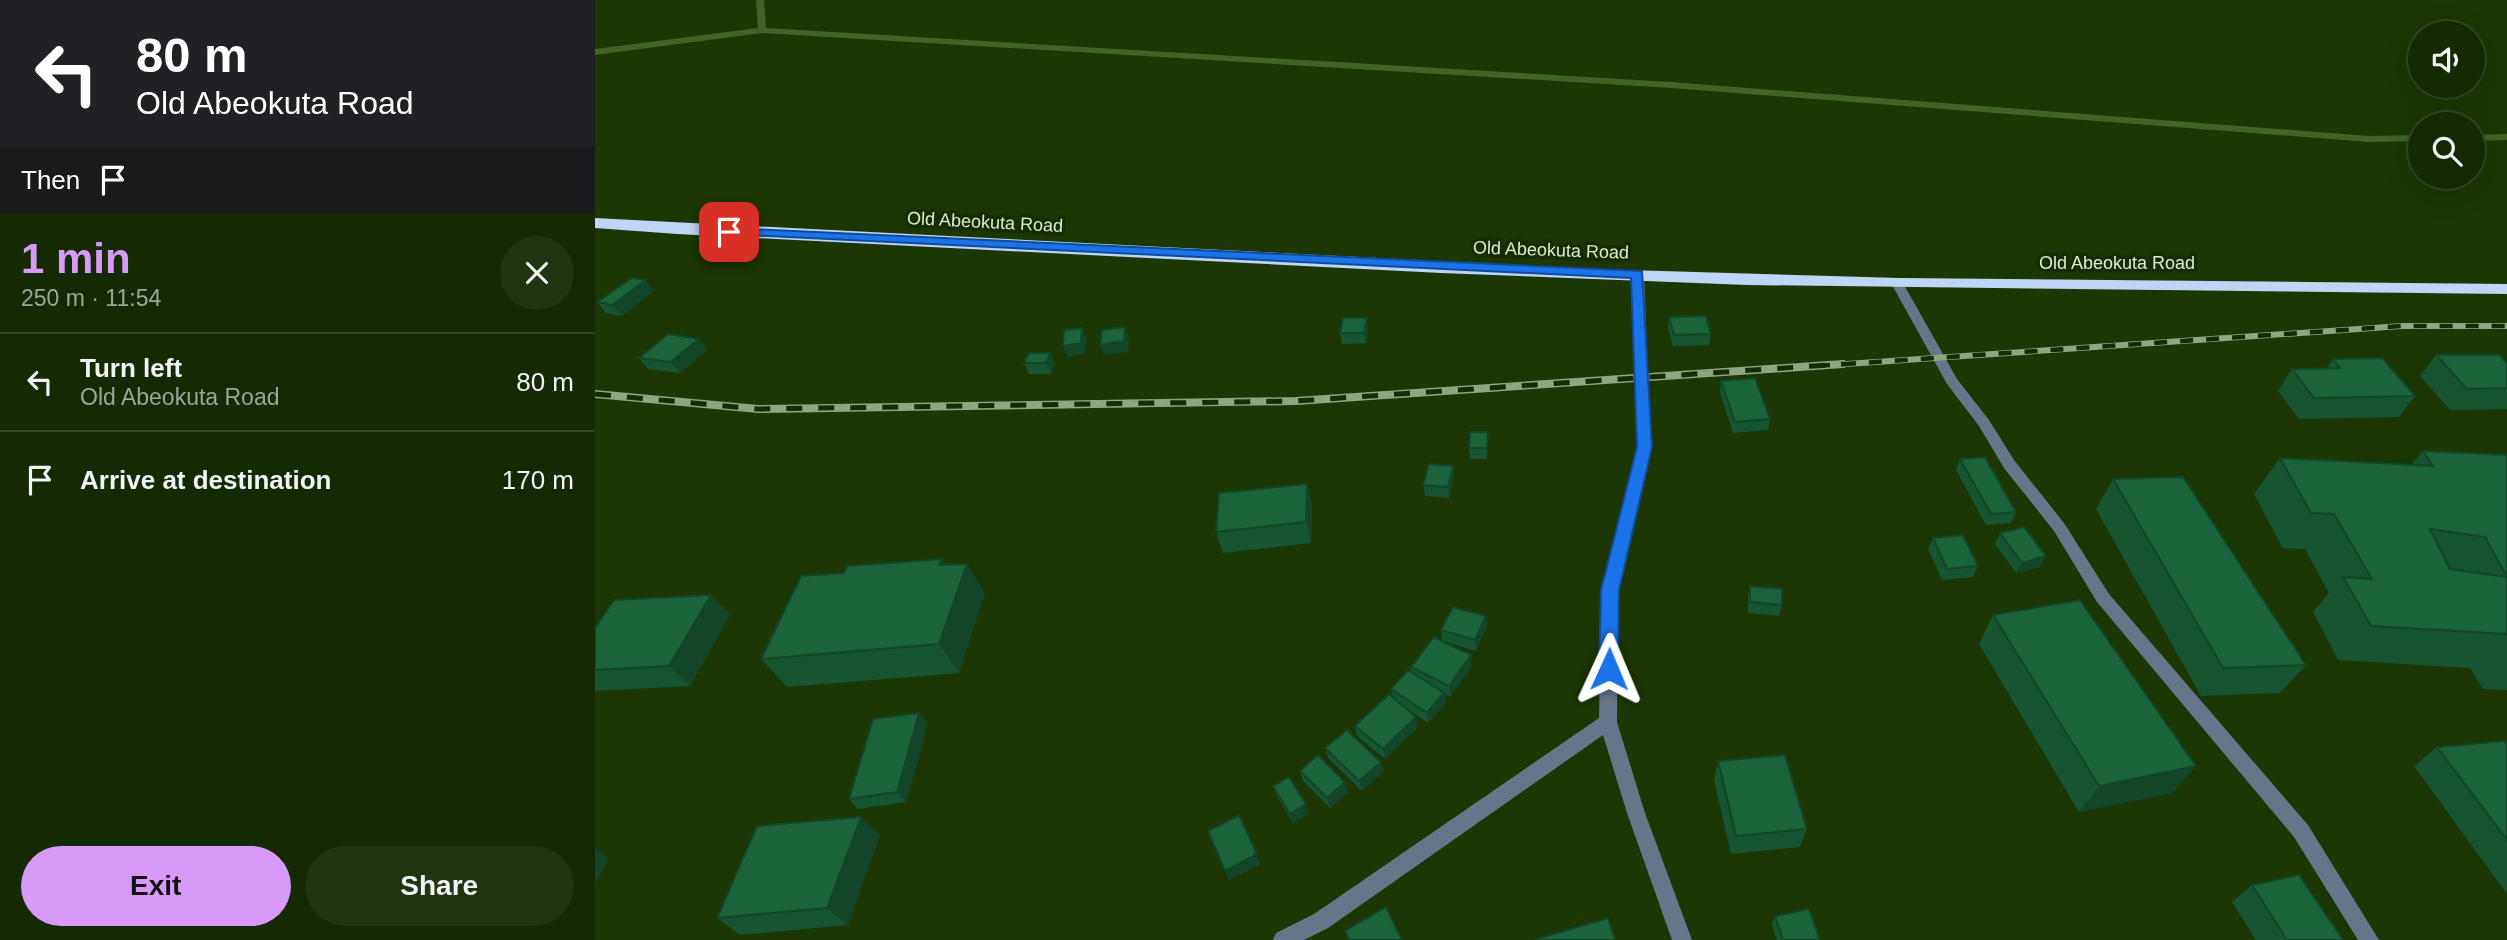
<!DOCTYPE html>
<meta charset="utf-8">
<style>
body{margin:0;font-family:Helvetica,sans-serif;background:#223511;color:#f1f3f6;height:100vh;display:flex;flex-direction:column;font-size:26px;white-space:nowrap}
*{box-sizing:border-box;margin:0}
p{font-size:23px;color:#9da699}
.icon{flex:none;width:38px;height:38px;fill:none;stroke:currentColor;stroke-width:2;stroke-linecap:round;stroke-linejoin:round}
.map{position:relative;flex:1;overflow:hidden}
.side{display:flex;flex-direction:column;background:#152902;width:595px}
.side>*{flex:none}
.hud{background:#202124;color:#fff;overflow:hidden}
.tools{position:absolute;left:1813px;top:21px;display:grid;gap:14px}
.tools a{display:grid;place-items:center;width:77px;height:77px;border-radius:50%;background:#152902;box-shadow:0 7px 28px #0002,0 0 0 2px #344524;font-size:35px}
.pin{position:absolute;display:grid;place-items:center;width:60px;height:60px;color:#fff;margin:-30px;border-radius:14px;box-shadow:0 4px 10px #0006}
.me{position:absolute;width:77px;margin:-38px;rotate:1deg;stroke-linejoin:round;filter:drop-shadow(0 0 5px #0008)}
.turn{display:flex;align-items:center;gap:24px;height:147px;padding:0 21px;font-size:32px}
.turn .icon{width:91px;height:91px;stroke-width:2.5}
.turn b{display:block;font-size:49px;line-height:60px}
.then{display:flex;align-items:center;height:66px;padding:0 21px;background:#0003;gap:14px;font-size:26px}
.round{display:grid;place-items:center;flex:none;width:74px;height:74px;border-radius:37px;background:#223511}
.summary{display:flex;align-items:center;justify-content:space-between;height:119px;padding:0 21px}
h1{font-size:42px;font-weight:700;line-height:52px;color:#d89af8}
.button{display:flex;gap:14px;margin-top:auto;padding:14px 21px}
.button a{flex:1;height:80px;border-radius:42px;background:#d89af8;color:#111;font-size:28px;font-weight:700;line-height:80px;text-align:center}
.button a+a{background:#223511;color:#f1f3f6}
ul{padding:0;list-style:none}
li{display:flex;align-items:center;gap:21px;height:98px;padding:0 21px;border-top:2px solid #344524}
li div{flex:1}
li b{display:block;font-size:26px}
li em{font-style:normal}
main{display:flex;flex:1;min-height:0}
.map>svg:first-child{display:block}
.lines{fill:none;stroke-linecap:round;stroke-linejoin:round}
.stream{fill:#416326;fill-rule:evenodd}
.street{fill:#65768a;fill-rule:evenodd}
.highway{fill:#bed6f5;fill-rule:evenodd}
.rail-far1-casing{stroke:#90a580;stroke-width:6}
.rail-casing{stroke:#90a580;stroke-width:8}
.rail-far1{stroke:#172c05;stroke-width:4.5;stroke-dasharray:13;stroke-linecap:butt}
.rail{stroke:#172c05;stroke-width:5;stroke-dasharray:16;stroke-linecap:butt}
.wall{fill:#175532}
.shaded-wall{fill:#134529}
.building{fill:#1b633a;stroke:#134529;stroke-width:2}
.route{fill:#1a73e8;stroke:#114b97;stroke-width:2}
.labels{text-anchor:middle;stroke-width:7;stroke-linejoin:round;paint-order:stroke}
.street-label{font-size:18px;fill:#dbedd1;stroke:#172c05}
</style>
<main>
<section class="side">
<div class="hud">
<div class="turn"><svg class="icon" aria-label="left" viewBox="0 0 24 24"><path d="M17 20v-9H6M10 6l-5 5 5 5"/></svg><div><b>80 m</b>Old Abeokuta Road</div></div>
<div class="then">Then<svg class="icon" aria-label="arrive" viewBox="0 0 24 24"><path d="M6 21V4h12l-3 4 3 4H6"/></svg></div>
</div>
<div class="summary"><div><h1>1 min</h1><p>250 m · 11:54</p></div><a class="round"><svg class="icon" aria-label="close" viewBox="0 0 24 24"><path d="M6 6l12 12M18 6L6 18"/></svg></a></div>
<ul>
<li><svg class="icon" aria-label="left" viewBox="0 0 24 24"><path d="M17 20v-9H6M10 6l-5 5 5 5"/></svg><div><b>Turn left</b><p>Old Abeokuta Road</p></div><em>80 m</em></li>
<li><svg class="icon" aria-label="arrive" viewBox="0 0 24 24"><path d="M6 21V4h12l-3 4 3 4H6"/></svg><div><b>Arrive at destination</b></div><em>170 m</em></li>
</ul>
<div class="button"><a>Exit</a><a>Share</a></div>
</section>
<div class="map">
<svg width="1912" height="940" viewBox="0 0 1912 940">
<rect width="100%" height="100%" fill="#1c3703"/>
<g class="lines">
<path class="stream" d="M161,0H169L171,28L1076,82L1774,136L1825,135V141L1774,142L1076,88L167,33L0,55V49L163,28Z
M1912,134V140L1878,141V135Z"/>
<path class="street" d="M1043,271L1049,274L1056,447L1023,591L1022,722L1050,813L1097,940H1077L1032,813L1008,735L733,928L709,940H678L681,933L719,914L1004,718L1007,591L1042,447L1037,274Z
M1302,280L1308,283L1362,379L1394,420L1419,460L1469,523L1514,594L1713,825L1784,940H1763L1699,837L1502,602L1459,531L1409,468L1384,426L1352,384L1296,283Z"/>
<path class="highway" d="M0,218L999,269L1305,278L1912,284V294L1152,285L846,273L82,234L0,228Z"/>
<defs>
<path id="rail-far1" d="M1222,366L1807,326H1912"/>
<path id="rail" d="M0,394L163,409L701,401L1248,364"/>
</defs>
<use href="#rail-far1" class="rail-far1-casing"/>
<use href="#rail" class="rail-casing"/>
<use href="#rail-far1" class="rail-far1"/>
<use href="#rail" class="rail"/>
</g>
<path class="wall" d="M59,291L26,316L11,313L2,302Z
M1074,317L1116,334L1114,345L1078,346L1073,328Z
M773,329L771,343L747,344L745,333Z
M104,339L112,350L85,373L53,369L44,358Z
M455,353L460,364L456,374H434L429,363Z
M1841,355L1912,363V409L1855,410L1825,376Z
M1738,359L1820,396L1804,417L1704,419L1683,391L1697,369H1731Z
M1126,381L1175,419L1173,430L1138,433L1125,392Z
M893,432L892,459H875L874,448Z
M1828,451L1912,455V690L1888,689L1875,668L1743,660L1718,612L1734,593L1710,549L1688,548L1659,494L1685,458L1816,465Z
M1365,459L1421,512L1416,523L1391,525L1361,470Z
M859,477L854,498L830,496L828,485Z
M1518,479L1711,665L1685,693L1606,696L1501,509Z
M712,484L717,505L716,543L628,553L621,532Z
M1405,533L1445,567L1421,573L1400,544Z
M1338,538L1383,566L1378,577L1347,580L1333,549Z
M351,565L390,593L364,673L192,687L166,659Z
M1155,586L1187,605L1184,616L1153,613V597Z
M116,595L135,615L95,686L0,691V628Z
M1398,615L1601,766L1577,793L1484,812L1384,644Z
M891,616L892,627L881,651L847,641L846,630Z
M877,666L855,697L850,694L851,703L833,723L811,708L821,717L823,727L790,759L762,736L760,726L797,697L796,689L816,672V667Z
M324,713L333,723L311,802L263,809L254,799Z
M1912,745V894L1819,766L1842,747Z
M730,748L789,771L767,791L733,758Z
M1123,761L1212,829L1205,847L1136,854L1119,780Z
M705,771L750,782L753,792L735,808L708,781Z
M678,786L714,813L698,823L682,796Z
M285,835L253,925L145,935L122,918Z
M1657,885L1748,940H1661L1637,902Z
M1180,916L1225,940H1182L1177,925Z"/>
<path class="shaded-wall" d="M51,280L59,291L26,316L17,305Z
M772,318L773,329L771,343L769,333Z
M530,327L534,338L533,352L509,355L505,345Z
M487,328L492,339L490,354L473,357L468,346Z
M104,339L112,350L85,373L76,362Z
M455,353L460,364L456,374L451,363Z
M858,466L859,477L854,498L853,487Z
M712,484L717,505L716,543L711,522Z
M1451,556L1445,567L1421,573L1427,563Z
M347,559L364,586L372,564L390,593L364,673L344,644V565Z
M116,595L135,615L95,686L74,666Z
M891,616L892,627L881,651L880,640Z
M876,655L877,666L855,697L854,686Z
M849,693L851,703L833,723L832,713Z
M324,713L333,723L311,802L302,792Z
M821,717L823,727L790,759L788,749Z
M786,762L789,771L767,791L764,781Z
M1601,766L1577,793L1484,812L1504,786Z
M750,782L753,792L735,808L732,798Z
M711,804L714,813L698,823L695,814Z
M644,815L666,864L634,880L630,871Z
M266,817L285,835L253,925L232,908Z
M0,849L14,859L0,884Z"/>
<path class="building" d="M37,278L51,280L17,305L2,302Z
M1111,316L1116,334L1079,335L1074,317Z
M748,318H772L769,333H745Z
M530,327L529,341L505,345L507,330Z
M487,328L486,343L468,346L469,330Z
M73,334L104,339L76,362L44,358Z
M434,353H455L451,363H429Z
M1841,355H1904L1912,363V388L1872,389Z
M1787,358L1820,396L1719,398L1697,369L1745,368L1738,359Z
M1160,378L1175,419L1140,422L1126,381Z
M875,432H893L892,448H874Z
M1828,451L1912,455V577L1890,537L1835,529L1855,569L1912,577V634L1776,626L1748,577L1777,579L1739,514L1716,513L1685,458L1838,466Z
M1390,457L1421,512L1396,514L1365,459Z
M834,464L858,466L853,487L828,485Z
M1588,477L1711,665L1628,668L1518,479Z
M712,484L711,522L621,532L624,493Z
M1429,527L1451,556L1427,563L1405,533Z
M1368,535L1383,566L1352,569L1338,538Z
M347,559L344,565L372,564L344,644L166,659L206,576L249,573L252,566Z
M1155,586L1187,589V605L1155,602Z
M116,595L74,666L0,670V628L19,600Z
M1485,600L1601,766L1504,786L1398,615Z
M858,607L891,616L880,640L846,630Z
M839,637L876,655L854,686L816,667Z
M813,670L849,693L832,713L796,689Z
M794,694L821,717L788,749L760,726Z
M324,713L302,792L254,799L278,719Z
M752,730L786,762L764,781L730,748Z
M1909,741L1912,745V840L1842,747Z
M723,755L750,782L732,798L705,771Z
M1190,755L1212,829L1141,836L1123,761Z
M694,777L711,804L695,814L678,786Z
M644,815L662,854L630,871L613,831Z
M266,817L232,908L122,918L162,826Z
M1704,875L1748,940H1692L1657,885Z
M791,907L807,940H754L750,931Z
M1214,909L1225,940H1188L1180,916Z
M1013,918L1020,940H939Z"/>
<path class="route" d="M134,228L1047,271L1057,447L1024,590L1023,669L1020,675L1014,677L1007,675L1004,669L1006,590L1042,447L1036,278L130,234L128,232Z"/>
<g class="labels">
<g class="street-label">
<text transform="translate(390 222) rotate(3)" y="6">Old Abeokuta Road</text>
<text transform="translate(956 250) rotate(2)" y="6">Old Abeokuta Road</text>
<text x="1522" y="269">Old Abeokuta Road</text>
</g>
</g>
</svg>
<div class="tools">
<a><svg class="icon" aria-label="sound" viewBox="0 0 24 24"><path d="M4 9h4l5-4v14l-5-4H4zM17 9q2 3 0 6"/></svg></a>
<a><svg class="icon" aria-label="search" viewBox="0 0 24 24"><circle cx="10" cy="10" r="6"/><path d="M15 15l6 6"/></svg></a>
</div>
<div class="pin" style="left:134px;top:232px;background:#d93025"><svg class="icon" aria-label="arrive" viewBox="0 0 24 24"><path d="M6 21V4h12l-3 4 3 4H6"/></svg></div>
<svg class="me" style="left:1014px;top:669px" viewBox="-20 -20 40 40"><path d="M0-17L14 15 0 8-14 15z" fill="#1a73e8" stroke="#fff" stroke-width="4"/></svg>
</div>
</main>
